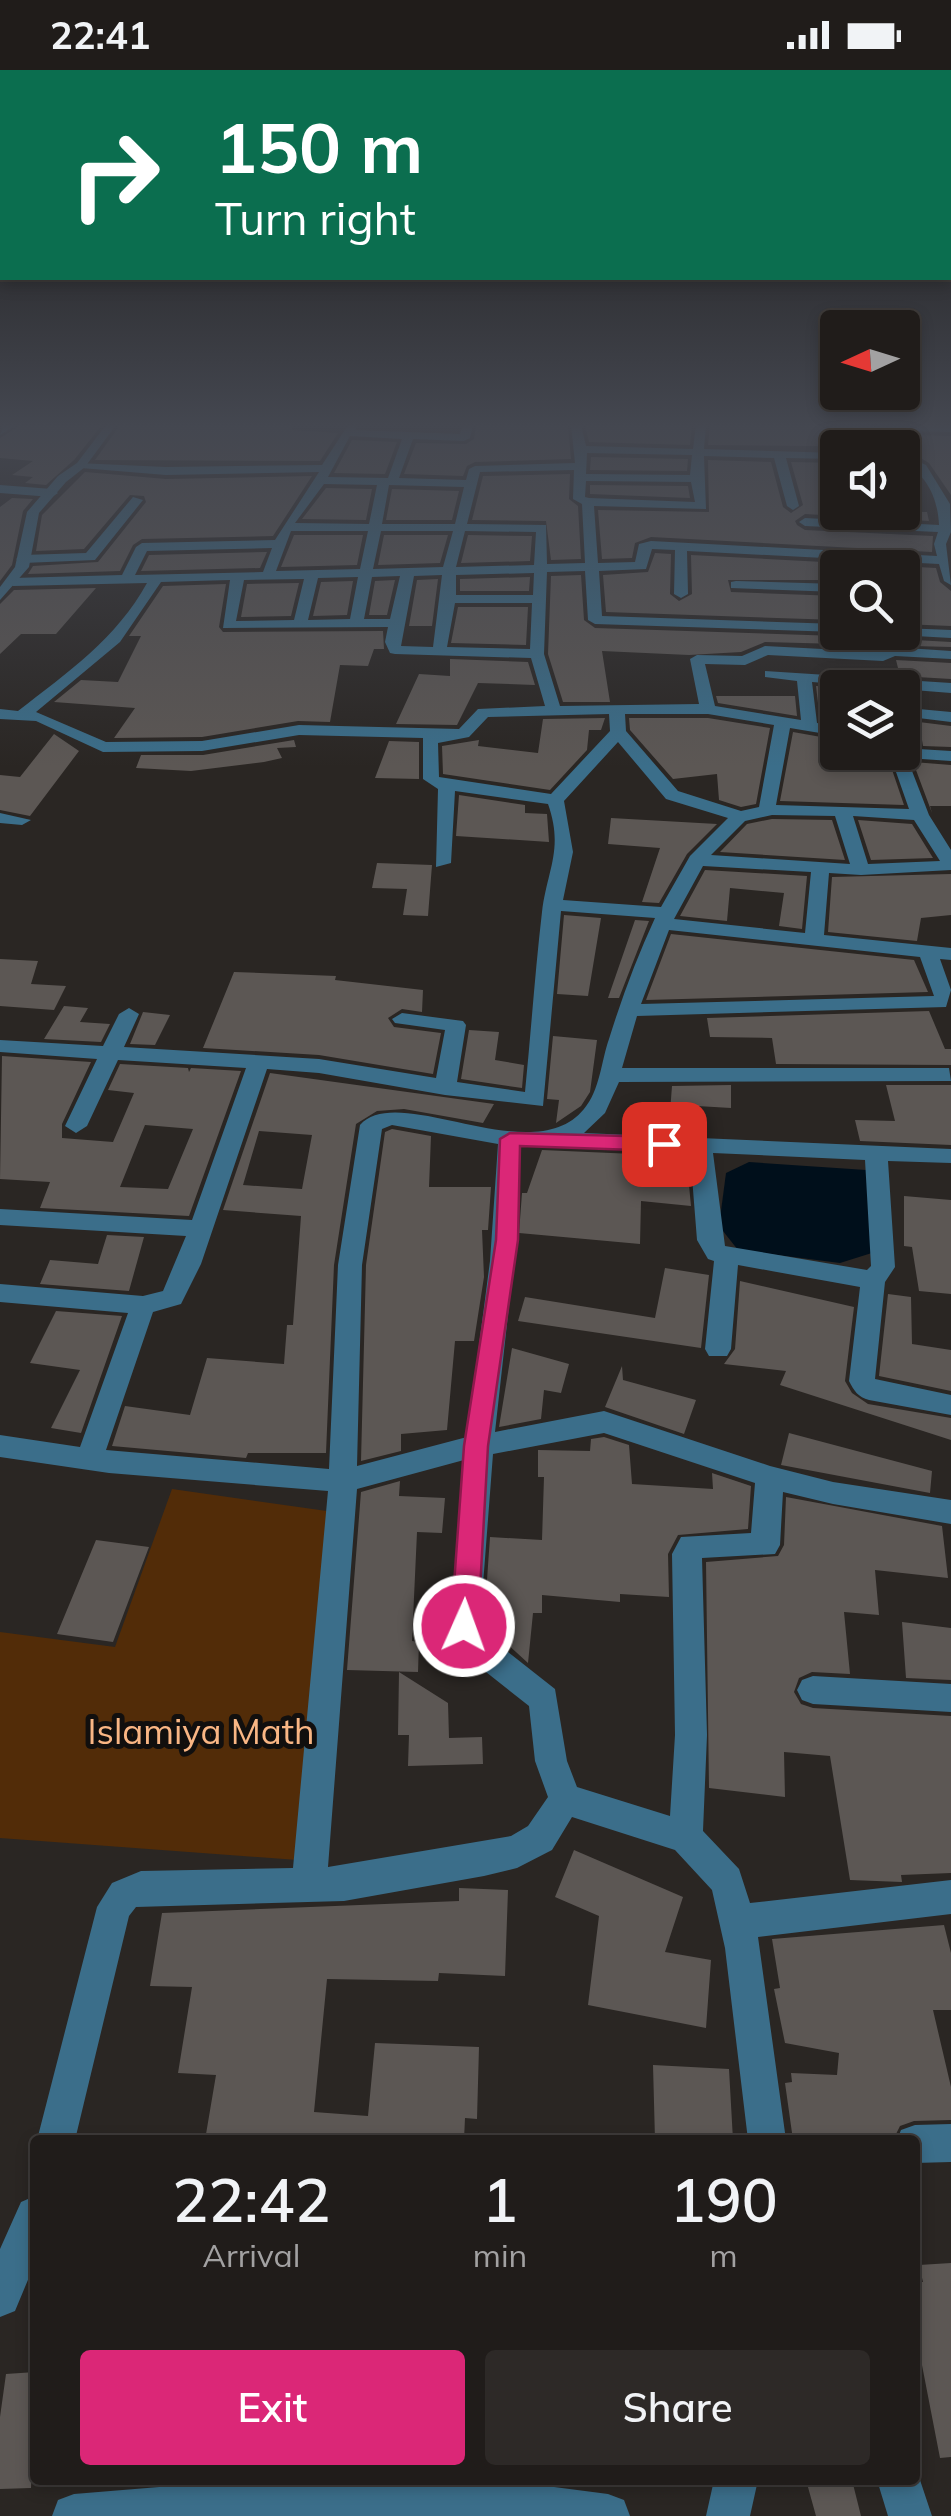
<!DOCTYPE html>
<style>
body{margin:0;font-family:Mulish,sans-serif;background:#2d2927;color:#f1f3f6;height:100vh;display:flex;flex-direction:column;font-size:38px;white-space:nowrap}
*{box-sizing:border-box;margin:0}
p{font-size:32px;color:#a2a1a2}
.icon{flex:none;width:55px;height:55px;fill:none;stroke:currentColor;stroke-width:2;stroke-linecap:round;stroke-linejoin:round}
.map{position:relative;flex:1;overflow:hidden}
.panel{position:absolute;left:30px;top:2065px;width:890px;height:350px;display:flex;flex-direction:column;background:#201c1a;border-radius:10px;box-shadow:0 5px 15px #0003,0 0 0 2px #3d3a39}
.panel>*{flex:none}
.guide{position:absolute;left:0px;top:0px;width:952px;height:210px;box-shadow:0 5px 15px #0003,0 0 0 2px #3d3a39;background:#0b6e4f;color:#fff;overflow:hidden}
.needle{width:65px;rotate:266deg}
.fabs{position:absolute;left:820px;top:240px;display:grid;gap:20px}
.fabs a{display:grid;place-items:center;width:100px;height:100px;border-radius:10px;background:#201c1a;box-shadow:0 5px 15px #0003,0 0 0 2px #3d3a39;font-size:50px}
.pin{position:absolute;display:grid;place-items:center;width:85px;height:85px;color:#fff;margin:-42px;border-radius:20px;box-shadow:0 5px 15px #0006}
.me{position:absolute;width:110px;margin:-55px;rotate:2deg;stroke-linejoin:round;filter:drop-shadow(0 0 8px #0008)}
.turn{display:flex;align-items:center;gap:35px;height:210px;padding:0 50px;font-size:45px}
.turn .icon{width:130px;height:130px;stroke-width:2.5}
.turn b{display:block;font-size:70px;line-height:85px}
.eta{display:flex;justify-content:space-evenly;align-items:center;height:170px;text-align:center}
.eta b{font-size:60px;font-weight:600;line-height:70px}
.primary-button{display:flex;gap:20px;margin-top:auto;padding:20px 50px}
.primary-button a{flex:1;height:115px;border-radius:10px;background:#db2777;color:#fff;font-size:40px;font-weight:600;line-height:115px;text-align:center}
.primary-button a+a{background:#2d2927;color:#f1f3f6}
.status{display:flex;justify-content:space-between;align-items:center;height:70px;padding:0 50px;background:#201c1a;direction:ltr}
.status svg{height:28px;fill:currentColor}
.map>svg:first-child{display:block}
.green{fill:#522c08}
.water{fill:#000f1b}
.building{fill:#5c5754;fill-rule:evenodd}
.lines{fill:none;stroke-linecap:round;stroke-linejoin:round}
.minor{fill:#3b6e8a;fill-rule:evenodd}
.tertiary{fill:#3b6e8a;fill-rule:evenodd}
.route{fill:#db2777;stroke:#8e194d;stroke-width:2.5}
.labels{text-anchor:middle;stroke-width:10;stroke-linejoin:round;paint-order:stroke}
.near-park-label{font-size:35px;fill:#f9b684;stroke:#110f0e}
</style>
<div class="status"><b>22:41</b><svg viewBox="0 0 49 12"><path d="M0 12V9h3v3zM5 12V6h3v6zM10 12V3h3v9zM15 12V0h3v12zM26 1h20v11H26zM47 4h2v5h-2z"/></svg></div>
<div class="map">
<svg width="951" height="2446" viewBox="0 0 951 2446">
<rect width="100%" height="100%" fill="#2a2623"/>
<path class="green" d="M172,1419L341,1443L311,1791L0,1768V1562L115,1577Z"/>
<path class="water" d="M749,1092L866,1100L875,1182L840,1193L738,1180L719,1156L726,1103Z"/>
<path class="building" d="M46,355H102L74,390L46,415L25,413L33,407L12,405L33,391L0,388V368L19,356Z
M120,355H293L292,360L338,363L320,391L95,390Z
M476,355H568L571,389L475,392L467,396L463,406L404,404L416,373L466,374L474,369Z
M585,355H692L690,375L589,372Z
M710,355H874L875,364L951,366V425L929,393L902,377L708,375Z
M352,370L397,372L385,404L334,403Z
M591,387L688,389L687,401L590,400Z
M708,390L771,392L783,437L791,443L803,435L791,392L838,393V442H927L929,451L805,444L795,451L797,455L805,460L933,466L932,482L651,467L635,473L632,488L602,489L598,440L709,442Z
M85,402L166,409L312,406L273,466L142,469L133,475L120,501L28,504L33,496L98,492L146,432L144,426L130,425L84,479L36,481L42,445Z
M570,404L569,429L578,436L581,489L551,490L546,451L472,450L483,406Z
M590,415L688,416L690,428L590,424Z
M326,418L372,419L366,450L302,449Z
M392,419L459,421L452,450H386Z
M12,428L33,429L23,441L12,495L0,511V437Z
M294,465H363L357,495L281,497Z
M384,465H448L440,493L378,495Z
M468,465L532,466L530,491L461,493Z
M267,482L260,498L141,501L149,485Z
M655,483L671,484L670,524L679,531L692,524L691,485L936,498L940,512L951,521V556L902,554V498L838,495V510H728L731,522L838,526V550L606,542L603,505L648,502Z
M581,505L584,550L595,558L838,566L894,562L897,569L951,572V577L765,572L741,582L689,585L602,581L610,632H563L548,584L551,506Z
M530,507L529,521H460V509Z
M438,509L432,556H409L417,510Z
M395,510L387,545H369L375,511Z
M353,511L347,545L313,546L321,512Z
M299,513L291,546L241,547L247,514Z
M226,514L219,557L223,562L383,561L384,579H374L368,596L340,595L330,652L298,651L202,667L114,668L135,638L54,632L81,610L118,612L141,566H129L163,516Z
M96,518L56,564H21L0,584V534L14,520Z
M458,537H528L526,575L451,573Z
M450,589L528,592L535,615L478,613L457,655L396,654L419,604L450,606Z
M896,590L951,593V609L900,606Z
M816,616L831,617L837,652L820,650Z
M716,626H795L797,646L718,633Z
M605,648L601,660H589L587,680L550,720L443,704L442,676L479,670L478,676L538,683L543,649Z
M629,648H708L770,658L756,734L741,737L719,730L717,704L673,709L630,660Z
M919,652L951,656V677L923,676Z
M793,662L838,670V682H886L904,735L780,731Z
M54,664L79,681L30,746L0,740V705L20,707Z
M294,670L296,677L277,678L282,688L264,692L191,701L136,698L141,685H203Z
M389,671L419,672V709L375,708Z
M913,692L951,695V736H930L932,743Z
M459,725L525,735V743L547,744L549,772L456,766Z
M611,748L717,754L687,784L659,833L642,832L660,778L608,774Z
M772,749L832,750L845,790L720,782L747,754Z
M858,750L912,754L933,788L871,790Z
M377,793L432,795L428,846L403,845L407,819L372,818Z
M705,800L807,806L802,859L779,856L784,823L730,818L727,851L680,846Z
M951,804V845L921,848L917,871L828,862L832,807Z
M564,845L601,848L588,926L557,924Z
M635,850L649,851L619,928H608Z
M671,864L914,890L928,922L646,930Z
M0,889L38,891L31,914L66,916L54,940L0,936Z
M234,902L336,906L335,910L423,920L422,942L402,939L388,948L394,957L441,963L433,1004L319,985L203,978Z
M64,936L88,938L80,952L110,954L101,972L44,969Z
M929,941L945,979H951V995L776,994L772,968L710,967L707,948Z
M143,942L170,945L155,975L130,974Z
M469,960L499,962L495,990L524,995L522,1018L461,1009Z
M553,966L597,970L590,1022L581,1036L556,1053L559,1030L547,1029Z
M2,986L91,992L62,1054V1068L113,1072L134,1023L108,1020L120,994L188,998L189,1002L191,998L241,1001L189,1146L40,1138L50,1112L0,1109ZM145,1055L193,1059L168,1119L120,1117Z
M270,1003L494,1034L483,1053L404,1039L377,1041L356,1054L334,1195L326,1383H248L246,1388L112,1376L125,1336L190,1345L207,1288L284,1294L287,1255H293L301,1146L223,1140ZM259,1061L312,1065L302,1119L243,1115Z
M731,1015V1038L697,1036V1044L670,1042L672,1016Z
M886,1015H951V1075L860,1071L855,1050L895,1051Z
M392,1059L431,1066L429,1117H491L488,1160H482L484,1207L474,1271H455L447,1360L401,1364V1381L361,1391L366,1195L385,1062Z
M542,1080L634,1084L654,1092L687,1095L691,1136L641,1131L640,1174L519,1163L522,1123H527Z
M904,1126L951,1130V1224L919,1221L912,1177L904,1176Z
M107,1165L144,1167L129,1221L40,1214L50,1190L98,1194Z
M665,1198L709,1205L701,1278L518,1251L525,1227L655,1248Z
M740,1211L854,1237L845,1311L852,1323L868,1334L951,1348V1370L780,1315L786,1301L724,1294L735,1279Z
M888,1224L911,1227L912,1274L951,1280V1321L879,1306Z
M56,1241L122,1246L81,1363L51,1358L80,1300L30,1293Z
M512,1278L569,1294L561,1323L544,1320L541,1349L499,1357Z
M622,1296L623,1310L696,1330L684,1364L605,1337Z
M789,1363L932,1401L930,1423L781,1395Z
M604,1367L629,1375L632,1414L713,1419L712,1403L751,1416L748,1459L678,1465L668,1484L669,1527L620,1524V1532L542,1525V1543H533L528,1593L484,1553L490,1467L542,1470L544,1407H538V1380L590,1381L591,1369Z
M400,1411L399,1426L445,1428L442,1463L417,1462L412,1571L419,1572L418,1602L347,1600L361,1422Z
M786,1427L942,1456L948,1508L875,1500L879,1545L844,1542L850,1604L812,1602L799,1608L794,1622L801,1634L813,1638L951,1646V1803L901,1805L902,1812L850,1810L830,1686L784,1682L785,1727L709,1718L706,1492L778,1486L784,1475Z
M96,1470L149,1477L113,1572L57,1564Z
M902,1552L951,1558V1610L906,1608Z
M399,1602L448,1633L449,1668L482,1667L483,1694L408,1696L409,1665H398Z
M574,1780L683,1827L665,1882L711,1890L706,1958L588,1935L599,1846L555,1827Z
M459,1818L508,1820L505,1906L439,1903L438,1911L327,1909L314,2042L368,2046L375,1973L479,1977L477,2049L465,2048L464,2070H205L216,2005L178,2003L192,1917L150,1916L162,1843L459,1831Z
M944,1855L951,1883V1940H933L951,2017V2050L914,2051L900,2056L894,2068L793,2070L785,2013L792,2012L791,2003L837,2005L839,1983L785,1973L774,1919L780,1918L772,1869Z
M653,1995L729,1999L733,2070H655Z
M951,2193V2387L940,2388L915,2259V2212H923L919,2195Z
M35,2302L31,2418L0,2419V2347L6,2304Z
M806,2410H852L861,2446H816Z"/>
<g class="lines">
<path class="minor" d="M4,355H16L0,365Z
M348,355H358L355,360L460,364L463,355H473L470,368L464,371L413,369L399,408L466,410L469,399L475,396L575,393L571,355H581L586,376L693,379L696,355H706L704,379L838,383V389L786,388L799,436L793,440L787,436L774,388L704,386L706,439L594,436L598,493L635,492L639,474L651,471L937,486L934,474L938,462L805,456L799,452L805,448L939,455C938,429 927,404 902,392V384L926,395L950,434L951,462L946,474L951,515L944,511L939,494L687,481L688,524L681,528L674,524L675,480L652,479L646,499L599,501L602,546L838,554V562L595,554L588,550L585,501L547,502L544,584L560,636L699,634L690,589L697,585L742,586L765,576L880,582L892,577L951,581V589L895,586L883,591L768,585L745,595L705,594L715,636L801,650L797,611L765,607V601L951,613V623L812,612L817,653L838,656V666L790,658L776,735L909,739L889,682H902V678L951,681V691L907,688L929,745L951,780V800L861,805L829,803L824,865L951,878V890L940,889L951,920L946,937L637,946L622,998H949L951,1011L619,1012L605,1043L584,1063L951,1079V1093L888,1091L895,1197L885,1212L875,1309L951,1325V1345L869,1330C858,1327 854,1321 849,1311L860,1217L738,1195L731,1279L727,1286H709L705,1279L714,1191L708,1189L697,1170L690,1082L521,1076L514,1191L495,1362L604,1341L770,1396L833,1412L951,1430V1454L833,1434L783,1422L780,1475L775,1484L702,1488L707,1665L703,1761L739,1799L750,1833L951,1810V1844L758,1867L786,2070H748L725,1878L712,1820L675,1780L572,1747L552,1780L517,1798L484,1806L344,1831L136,1837L129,1846L75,2070H37L97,1837L112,1813L141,1801L293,1798L328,1421L109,1403L0,1387V1365L80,1377L128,1243L0,1232V1214L143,1226L163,1221L186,1166L0,1155V1139L192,1150L246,998L118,990L87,1056L76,1063L65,1056L97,989L0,982V970L103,976L119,944L129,938L139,944L124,977L319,989L436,1008L445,960L395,953L392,949L402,943L463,951L466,955L457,1012L525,1022C531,962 535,902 542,842C547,800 564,779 548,734L455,721L451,793L436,797L438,719L423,709V668L299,665L202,681L103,682L36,651L0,649V639L18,641C67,603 117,568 147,513L13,516L6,512L13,508L122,505L136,477L142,473L275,470L319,402L166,405L81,398L77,393L166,397L322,395ZM350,366L402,369L388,408L328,407ZM587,383L692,385L690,405L586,404ZM574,400L573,429L582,434L585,493L547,494L546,455L467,454L480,402ZM586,411L691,412L695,432L589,428L585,427ZM324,414L377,415L369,454L295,453ZM389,415L464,417L455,454H382ZM291,461H368L360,499L276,501ZM381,461H453L443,497L373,499ZM465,461L536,462L534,495L456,497ZM272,478L263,502L135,505L147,481ZM534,503L533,525H456V505ZM442,505L433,577L401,576L414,506ZM400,506L390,549H364L372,507ZM358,507L350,549L308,550L318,508ZM304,509L294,550L236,551L244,510ZM230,510L223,558L388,557L385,572L390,583L395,584L531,588L545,636L478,639L459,659L299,655L202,671L106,672L36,642L120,572L161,512ZM455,533H532L530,579L447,577ZM609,644L610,661L551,724L439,707L438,673L469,667L488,647ZM625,644H708L774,655L759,737L741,741L678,721L626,661ZM618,672L666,729L728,748L690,786L661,837L563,830L573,782L564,731ZM772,745L835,746L850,794L711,785L745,751ZM853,746L914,750L940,791L868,794ZM703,796L811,802L805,863L674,849ZM561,841L655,848C637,887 622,927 609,969C601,992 600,1020 584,1039C533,1102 398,1011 360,1055L338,1195L329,1399L106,1380L153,1242L181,1234L201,1194L267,999L319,1003L445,1025L543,1036ZM669,860L920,887L934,926L641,934ZM392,1055L498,1074L490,1191L467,1367L357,1396L362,1195L382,1059ZM713,1083L865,1090L871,1196L867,1200L725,1176ZM604,1363L755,1413L751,1463L681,1467L672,1484L675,1665L670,1746L577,1717L567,1691L555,1619L489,1567L480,1554L493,1384ZM464,1390L450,1556L467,1587L529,1636L535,1691L548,1727L528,1756L511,1766L328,1797L357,1419Z
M879,355L951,356V362L875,360Z
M0,415L52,419L58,423L52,427L0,423Z
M133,427L143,430L95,490L23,493L16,489L23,485L86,483Z
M736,511L838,514V522L731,518V512Z
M902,558L951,560V568L897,565Z
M908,638L951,642V652L902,646V640Z
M0,743L31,750L22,755L0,753Z
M813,1606L951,1614V1642L813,1634L802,1630L797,1620L802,1610Z
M951,2054V2092L915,2093V2070H897L901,2060L915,2055Z
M35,2126V2193L15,2241L0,2247V2179L21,2132Z
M915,2395L932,2446H888L877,2410H915Z
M500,2410L608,2424L624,2430L630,2446H52L58,2430L74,2424L220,2412Z
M714,2410H758L750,2446H706Z"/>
<path class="tertiary" d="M106,355H116L85,397L66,412L39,443L29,497L0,530V517L15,497L27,442L58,406L77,393Z"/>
</g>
<linearGradient id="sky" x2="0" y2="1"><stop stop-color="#171513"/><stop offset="0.51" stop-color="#444750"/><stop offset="1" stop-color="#444750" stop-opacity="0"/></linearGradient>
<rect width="951" height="697" fill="url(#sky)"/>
<path class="route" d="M510,1063L664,1067L674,1074L664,1081L520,1076L518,1170L488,1376L478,1556L474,1564L464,1568L455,1564L451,1556L464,1376L496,1170L500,1069Z"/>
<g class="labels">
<g class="near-park-label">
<text x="201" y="1674">Islamiya Math</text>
</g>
</g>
</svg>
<div class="fabs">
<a><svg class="needle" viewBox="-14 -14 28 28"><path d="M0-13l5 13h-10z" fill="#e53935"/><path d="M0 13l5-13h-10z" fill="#a2a1a2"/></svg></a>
<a><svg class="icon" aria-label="sound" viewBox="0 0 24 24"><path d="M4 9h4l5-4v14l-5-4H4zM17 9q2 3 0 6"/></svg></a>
<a><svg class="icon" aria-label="search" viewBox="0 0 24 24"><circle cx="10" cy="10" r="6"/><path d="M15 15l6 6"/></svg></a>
<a><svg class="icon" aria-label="layers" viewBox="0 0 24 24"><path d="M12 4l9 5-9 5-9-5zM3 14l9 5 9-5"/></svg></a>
</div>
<div class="pin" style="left:664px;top:1074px;background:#d93025"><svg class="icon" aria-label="arrive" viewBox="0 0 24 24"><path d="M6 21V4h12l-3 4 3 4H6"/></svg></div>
<svg class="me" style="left:464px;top:1556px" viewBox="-20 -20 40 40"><circle r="17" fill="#db2777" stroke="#fff" stroke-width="3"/><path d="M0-11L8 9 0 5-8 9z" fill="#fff"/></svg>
<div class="guide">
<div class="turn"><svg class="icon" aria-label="right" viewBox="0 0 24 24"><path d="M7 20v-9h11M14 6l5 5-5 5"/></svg><div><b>150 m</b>Turn right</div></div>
</div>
<section class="panel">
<div class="eta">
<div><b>22:42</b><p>Arrival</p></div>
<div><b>1</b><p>min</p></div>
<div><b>190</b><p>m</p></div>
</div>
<div class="primary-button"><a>Exit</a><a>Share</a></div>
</section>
</div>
